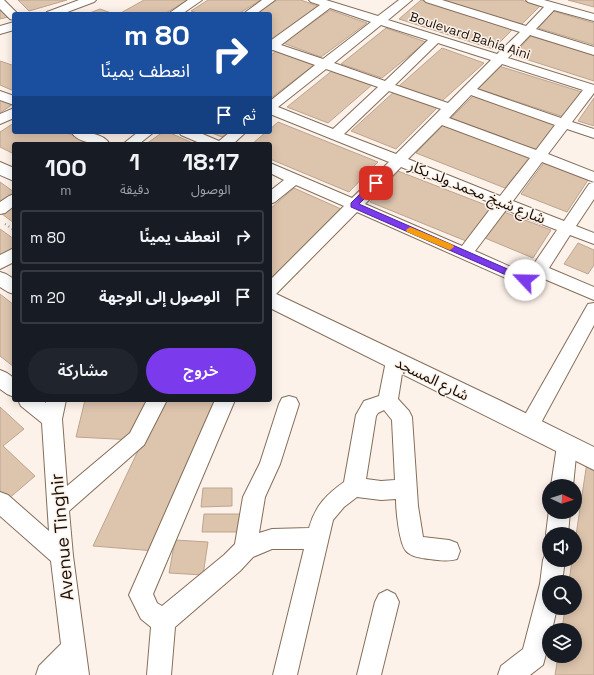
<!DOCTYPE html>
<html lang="ar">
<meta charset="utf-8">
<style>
body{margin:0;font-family:"Space Grotesk","Noto Sans Arabic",sans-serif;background:#20242c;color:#f1f3f6;direction:rtl;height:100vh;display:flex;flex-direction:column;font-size:15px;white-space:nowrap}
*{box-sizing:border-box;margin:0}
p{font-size:13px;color:#9ea1a6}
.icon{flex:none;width:22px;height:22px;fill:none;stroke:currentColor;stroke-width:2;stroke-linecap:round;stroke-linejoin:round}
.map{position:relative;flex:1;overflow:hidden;direction:ltr}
.details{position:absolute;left:12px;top:142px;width:260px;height:260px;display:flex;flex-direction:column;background:#171b24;border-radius:4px;box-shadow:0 2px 10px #0003;direction:rtl}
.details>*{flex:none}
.guide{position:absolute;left:12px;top:12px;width:260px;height:122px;border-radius:4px;box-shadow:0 2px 10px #0003;direction:rtl;background:#1a4fa0;color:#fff;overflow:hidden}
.needle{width:26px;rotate:94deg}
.fabs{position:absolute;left:542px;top:479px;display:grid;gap:8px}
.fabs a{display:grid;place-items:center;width:40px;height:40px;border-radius:50%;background:#171b24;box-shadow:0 2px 10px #0003;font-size:20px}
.pin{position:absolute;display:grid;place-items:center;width:34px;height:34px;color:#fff;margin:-17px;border-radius:8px;box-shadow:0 2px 6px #0006}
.me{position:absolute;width:44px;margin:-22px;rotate:294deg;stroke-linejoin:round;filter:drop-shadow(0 0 3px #0008)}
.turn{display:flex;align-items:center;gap:14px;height:84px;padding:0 16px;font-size:18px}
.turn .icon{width:52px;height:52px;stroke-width:2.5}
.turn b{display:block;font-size:28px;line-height:34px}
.then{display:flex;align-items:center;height:38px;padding:0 16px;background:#0003;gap:8px;font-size:15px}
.eta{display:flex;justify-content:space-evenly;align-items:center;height:68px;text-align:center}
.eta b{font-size:24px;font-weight:600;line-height:28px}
.button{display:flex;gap:8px;margin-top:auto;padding:8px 16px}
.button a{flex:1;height:46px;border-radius:24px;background:#7c3aed;color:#fff;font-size:16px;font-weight:600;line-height:46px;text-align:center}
.button a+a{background:#20242c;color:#f1f3f6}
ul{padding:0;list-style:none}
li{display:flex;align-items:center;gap:12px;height:54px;margin:0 8px 6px;padding:0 8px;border:2px solid #363941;border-radius:4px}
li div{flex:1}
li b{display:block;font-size:15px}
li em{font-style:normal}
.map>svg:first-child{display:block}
.building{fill:#ddc4ad;stroke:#bda48f}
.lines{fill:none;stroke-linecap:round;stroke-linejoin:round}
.street-casing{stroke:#856e5a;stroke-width:2}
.secondary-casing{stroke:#856e5a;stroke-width:2}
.path{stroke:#a9a097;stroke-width:2.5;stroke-dasharray:1 3;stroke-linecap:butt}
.street{fill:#fff;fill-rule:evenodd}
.secondary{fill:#fff;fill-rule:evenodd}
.route{fill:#7c3aed;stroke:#51269a}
.slow{fill:#f59e0b}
.labels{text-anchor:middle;stroke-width:3;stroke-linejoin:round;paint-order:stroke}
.far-street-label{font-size:13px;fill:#170f07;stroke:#fdf2e9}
.street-label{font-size:15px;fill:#170f07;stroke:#fdf2e9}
.near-street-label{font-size:18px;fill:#170f07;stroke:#fdf2e9}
</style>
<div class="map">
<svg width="594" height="675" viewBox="0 0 594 675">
<rect width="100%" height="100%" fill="#fdf2e9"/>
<path class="building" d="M18,0H67L29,11Z
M144,0H188L164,14H119Z
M208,0H261L238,14H200L191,11Z
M277,0H301L320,7L273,39L270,38V14H255Z
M421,0L513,29L493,49L399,19Z
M443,0H521L540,6L522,24Z
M568,0H594V7Z
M0,9L8,17L0,19Z
M100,9L114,14H87Z
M330,10L367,23L321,57L283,43Z
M553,11L594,23V45L538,28Z
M386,28L426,42L382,78L341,64Z
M531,36L594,55V81L513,55Z
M442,48L484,63L442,101L399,86Z
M276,51L314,65L270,99V56Z
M0,61L12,65L14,64V91L0,85Z
M499,66L582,92L564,117L478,89Z
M333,70L373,84L328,123L287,107Z
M395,91L438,107L396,149L351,131Z
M473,96L556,125L537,150L451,118Z
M0,98L13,104L0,113Z
M594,98V126L578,121Z
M278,122L378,162L349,192L270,159V144H252L266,132H270V129Z
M14,123V132H65L91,144H14V154L0,147V132Z
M443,125L530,157L505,188L416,153Z
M163,132H168L195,144H146Z
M209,132H229L222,137Z
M545,161L590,177L567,212L521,194Z
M398,171L491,207L466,241L370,202Z
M0,182L14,192V194L0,202Z
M294,188L341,209L270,280V209Z
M14,206V223L2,214Z
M504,212L551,230L533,258L485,238Z
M0,229L14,239V247L0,256Z
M578,243L594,250V265L588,274L564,264Z
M0,294L14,305V367L0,356Z
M85,400H154L134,440L76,437Z
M162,400H219L155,551L93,546Z
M0,407L24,429L3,446L35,476L7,500L0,493Z
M587,462L594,465V675H555L558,656H575V630H562L565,608H575V582H569L572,560H575V542Z
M203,488H232V506L201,507Z
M204,514H242L241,532H202Z
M175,540L208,542L203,575L169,573Z"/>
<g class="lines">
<defs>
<path id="street" d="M0,0H4L18,14H14V20L10,19L0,9Z
M79,0H96L94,2L62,14H45L47,12Z
M188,0H202L182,14H168Z
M262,0H275L256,14H243Z
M309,0H326L378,16L399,0H412L388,20L497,54L520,32L426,2L424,0H442L526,26L544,7L528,2L526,0H544L594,14V21L554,10L536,29L594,47V55L530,35L508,58L594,85V93L572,122L594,129V138L567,129L548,154L594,172V182L542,162L513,201L564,221L589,184L594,182V199L576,226L594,233V244L570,235L549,268L594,287V300L542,278C536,288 529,287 519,284L357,212L276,294L270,296V280L344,206L296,185L275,202L270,204V191L284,180L270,173V163L352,198L389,162L270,114V101L315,65L273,50L270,51V41L320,5L311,2ZM330,8L371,22L323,59L281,45ZM381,25L428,40L385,81L334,63ZM438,43L491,60L448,103L395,85ZM502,64L583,90L561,118L477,89ZM326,69L378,87L333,129L278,107ZM389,91L441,109L396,154L344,134ZM471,95L555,125L536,150L449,118ZM442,125L530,158L500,196L408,159ZM401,167L494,204L462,246L365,204ZM506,210L557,230L527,274L475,251Z
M14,22V30L0,34V26Z
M0,91L14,96V105L0,100Z
M14,108V118L0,124V114Z
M71,132C84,132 102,132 110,144C97,144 79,144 71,132Z
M138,132H154L139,144H123Z
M179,132H198L219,141L230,132H246L233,144H202L181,135Z
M14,194V206L5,213L0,214V202L9,196Z
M14,248V262L0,269V255Z
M0,272L6,274L14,279V294L8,292L0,287Z
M594,303V325L536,432L529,434L522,432L519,426L522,420L588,304Z
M395,354L402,356L404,361L398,399L409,411L412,417L418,506L423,537L449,540L457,543L460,551L457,559C447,562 439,560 429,559C421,558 412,557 406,551C399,543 396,510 396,499L381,500L357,497L344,507L333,520L297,675H273L304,549H272L253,557L240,571L175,627L171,675H147L151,627L141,619L129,595L215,400H235L153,594L157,603L162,606L224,555L235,544L243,497L260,463L279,404L282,398L289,396L296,398L299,404L280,464L265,497L259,533L272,529L309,528C315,506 327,494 344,482L356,415L364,401L379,396L386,361L388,356ZM384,410L392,420L395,480L381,481L366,479L376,416L378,413Z
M0,370L7,373L14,378V397L7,394L0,389Z
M18,400H42L46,403V400H66L62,419L67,486L130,433L147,400H167L144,445L69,511L73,556L89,675H36L39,666L61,644L51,561L0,516V492L8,495L49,531L42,423L21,406Z
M567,437L574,440L577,446L573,486H551L557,446L560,440Z
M549,510V512H570L568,534H549V541L546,534Z
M549,551V560H565L562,582H549V608H557L552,630H549V643L543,665L530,675H498L501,666L523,649L540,584L543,560L546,552Z
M387,590L395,594L399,602L381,675H357L375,602L379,594Z"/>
<path id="secondary" d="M0,162L14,168V181L0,175Z
M270,291L503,402L594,447V470L270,308Z"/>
</defs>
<use href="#street" class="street-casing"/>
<use href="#secondary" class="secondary-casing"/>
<path class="path" d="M5,224L14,230"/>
<use href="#street" class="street"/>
<use href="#secondary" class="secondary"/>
</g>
<path class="route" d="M373,181H376L380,183L359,204L528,278L529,280L528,282H522L351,207V203Z"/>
<path class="slow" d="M410,227L453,245L454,247L450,250L447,249L407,232L406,230Z"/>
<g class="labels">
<g class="far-street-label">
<text transform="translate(470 35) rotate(18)" y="5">Boulevard Bahia Aini</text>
</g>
<g class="street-label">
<text transform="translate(477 192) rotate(22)" y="5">شارع شيخ محمد ولد بكار</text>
<text transform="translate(432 379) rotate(26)" y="5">شارع المسجد</text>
</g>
<g class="near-street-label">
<text transform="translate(62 537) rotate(-95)" y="6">Avenue Tinghir</text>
</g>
</g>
</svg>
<div class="fabs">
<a><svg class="needle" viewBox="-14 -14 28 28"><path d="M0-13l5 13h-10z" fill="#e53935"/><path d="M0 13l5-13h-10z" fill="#9ea1a6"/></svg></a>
<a><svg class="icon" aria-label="sound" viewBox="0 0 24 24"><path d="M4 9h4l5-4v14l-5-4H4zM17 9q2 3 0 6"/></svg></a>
<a><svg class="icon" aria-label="search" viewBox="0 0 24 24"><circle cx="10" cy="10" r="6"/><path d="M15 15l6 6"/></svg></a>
<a><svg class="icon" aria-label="layers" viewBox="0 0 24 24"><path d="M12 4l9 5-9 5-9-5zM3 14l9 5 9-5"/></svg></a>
</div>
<div class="pin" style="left:376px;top:183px;background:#d93025"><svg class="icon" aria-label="arrive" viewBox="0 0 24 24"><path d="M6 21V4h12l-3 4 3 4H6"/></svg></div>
<svg class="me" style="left:525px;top:280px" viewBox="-20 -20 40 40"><circle r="19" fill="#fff"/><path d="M0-13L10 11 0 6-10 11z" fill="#7c3aed"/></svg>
<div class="guide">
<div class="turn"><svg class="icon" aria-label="right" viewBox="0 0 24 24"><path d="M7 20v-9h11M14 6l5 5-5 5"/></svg><div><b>80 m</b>انعطف يمينًا</div></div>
<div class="then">ثم<svg class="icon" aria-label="arrive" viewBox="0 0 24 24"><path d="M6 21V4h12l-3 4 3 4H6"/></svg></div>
</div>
<section class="details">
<div class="eta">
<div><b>18:17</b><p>الوصول</p></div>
<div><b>1</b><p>دقيقة</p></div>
<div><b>100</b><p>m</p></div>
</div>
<ul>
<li><svg class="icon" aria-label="right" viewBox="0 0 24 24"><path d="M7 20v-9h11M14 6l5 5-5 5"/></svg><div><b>انعطف يمينًا</b></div><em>80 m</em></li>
<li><svg class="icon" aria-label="arrive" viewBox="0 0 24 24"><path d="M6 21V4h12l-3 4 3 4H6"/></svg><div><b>الوصول إلى الوجهة</b></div><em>20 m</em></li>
</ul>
<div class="button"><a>خروج</a><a>مشاركة</a></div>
</section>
</div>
